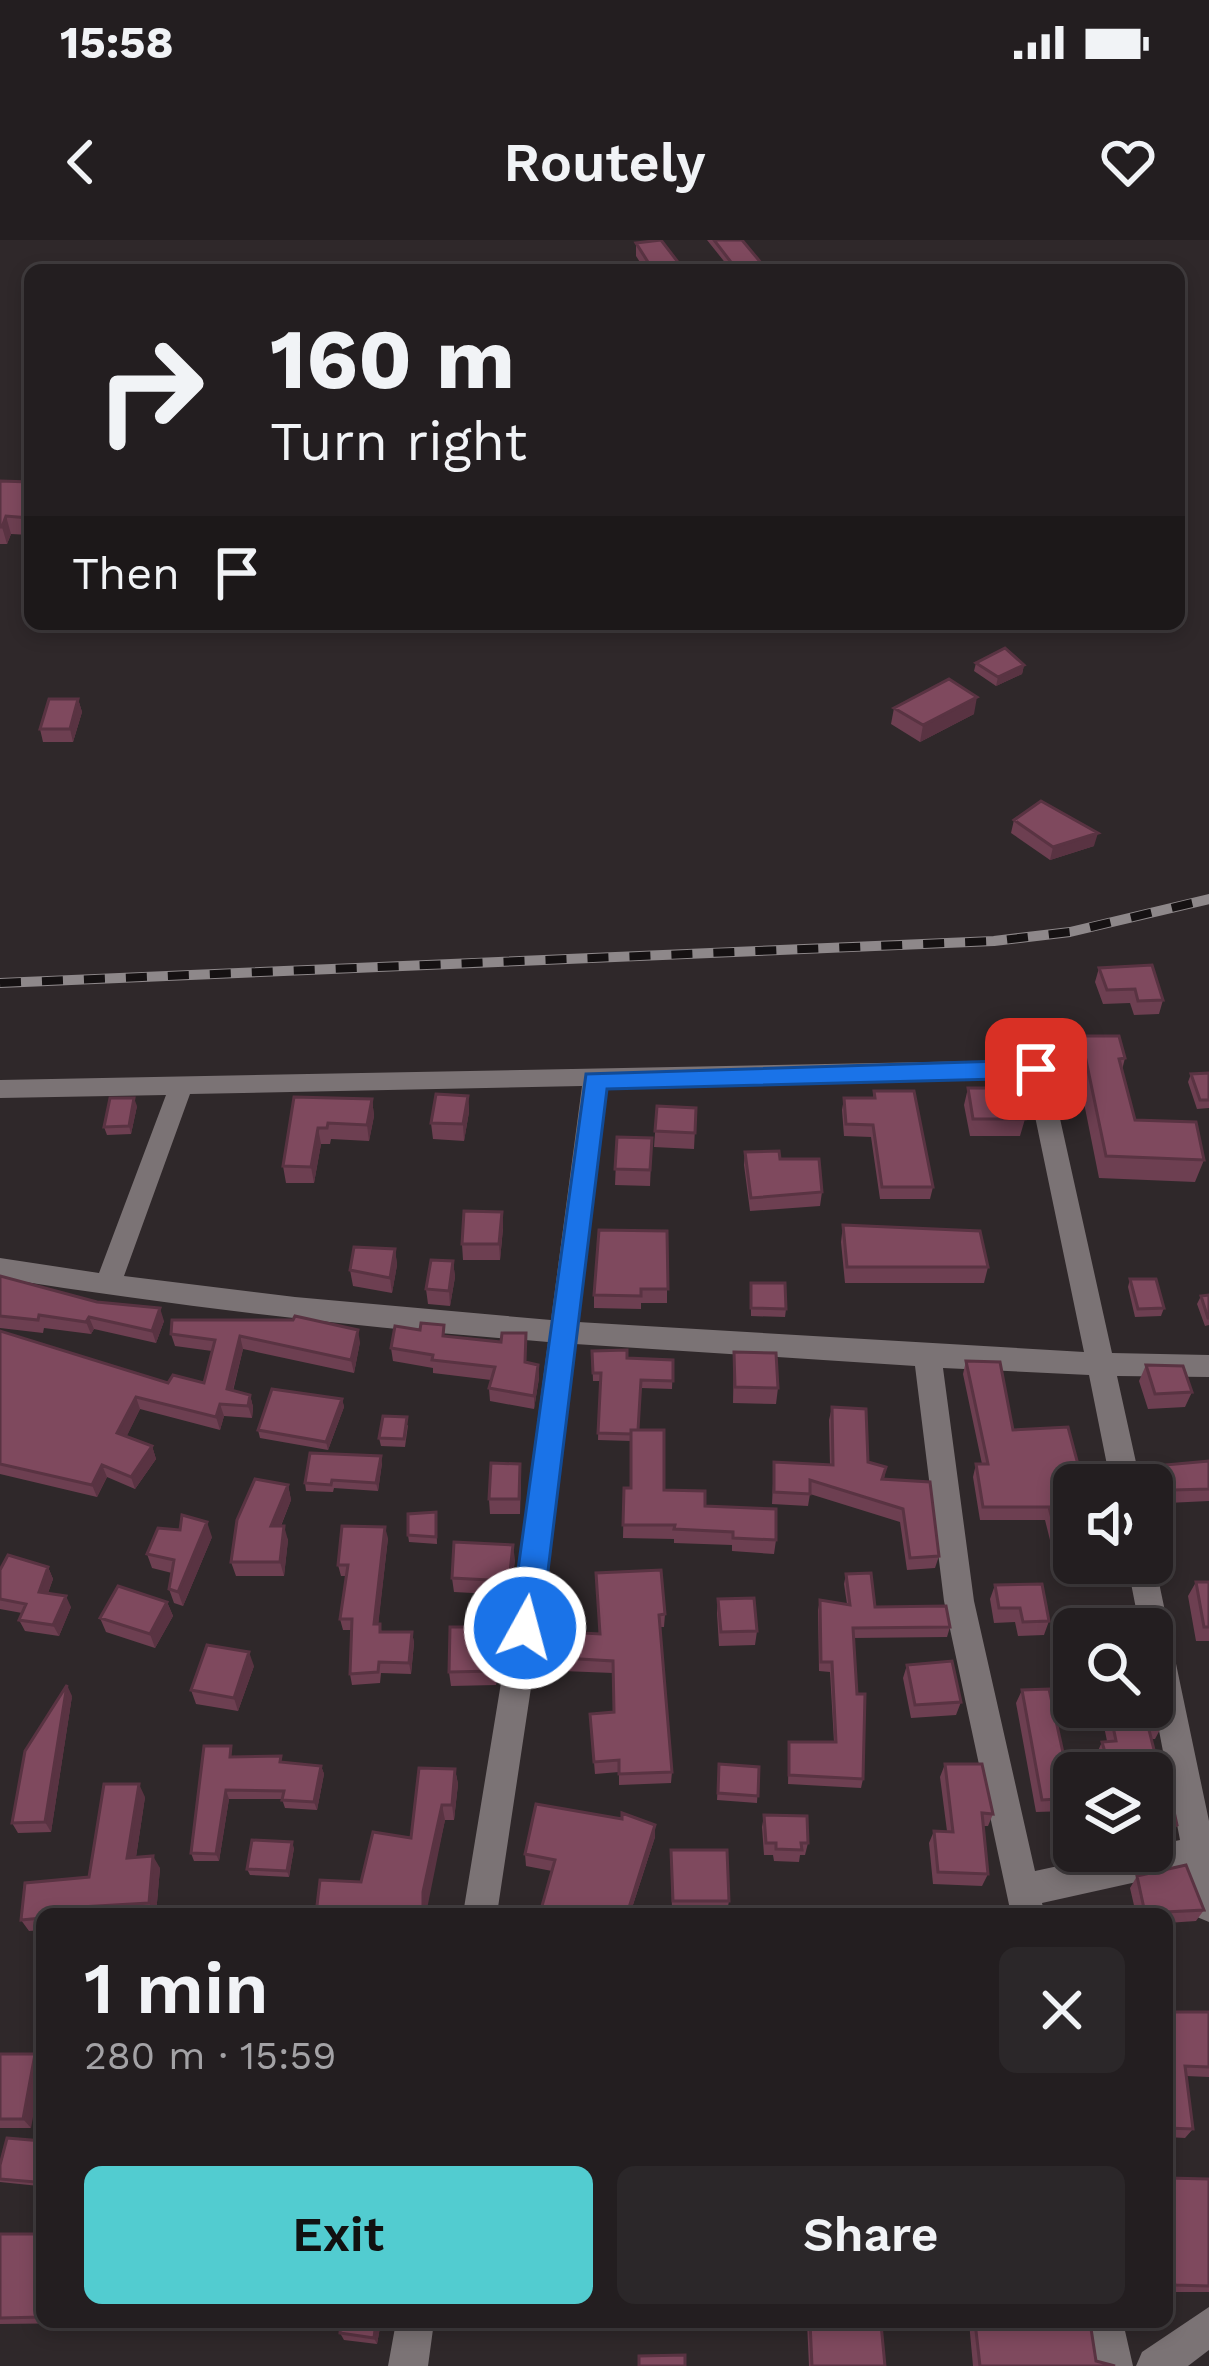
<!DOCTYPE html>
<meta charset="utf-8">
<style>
body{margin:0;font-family:"Work Sans",sans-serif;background:#2b2729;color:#f1f3f6;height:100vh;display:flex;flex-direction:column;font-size:45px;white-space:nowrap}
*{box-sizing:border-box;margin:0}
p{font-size:39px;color:#a3a2a5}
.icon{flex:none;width:66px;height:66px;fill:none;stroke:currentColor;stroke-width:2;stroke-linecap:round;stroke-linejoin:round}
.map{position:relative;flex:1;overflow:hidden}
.panel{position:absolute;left:36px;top:1668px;width:1137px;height:420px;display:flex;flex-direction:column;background:#231e20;border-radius:18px;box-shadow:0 6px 18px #0003,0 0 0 3px #403c3e}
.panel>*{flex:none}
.top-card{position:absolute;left:24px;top:24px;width:1161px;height:366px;border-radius:18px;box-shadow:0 6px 18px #0003,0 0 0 3px #403c3e;background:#231e20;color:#f1f3f6;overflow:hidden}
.fabs{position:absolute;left:1053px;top:1224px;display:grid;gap:24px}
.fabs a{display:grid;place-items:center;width:120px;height:120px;border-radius:18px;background:#231e20;box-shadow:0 6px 18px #0003,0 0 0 3px #403c3e;font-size:60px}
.pin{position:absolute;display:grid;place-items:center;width:102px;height:102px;color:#fff;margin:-51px;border-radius:24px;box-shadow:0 6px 18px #0006}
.me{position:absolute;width:132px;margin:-66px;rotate:7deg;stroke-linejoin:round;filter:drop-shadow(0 0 9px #0008)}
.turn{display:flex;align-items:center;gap:42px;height:252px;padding:0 48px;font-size:54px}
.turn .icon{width:156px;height:156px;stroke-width:2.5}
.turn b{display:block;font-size:84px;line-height:102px}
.then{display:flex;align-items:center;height:114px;padding:0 48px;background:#0003;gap:24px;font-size:45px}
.round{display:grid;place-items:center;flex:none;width:126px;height:126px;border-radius:18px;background:#2b2729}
.headline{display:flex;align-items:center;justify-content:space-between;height:204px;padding:0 48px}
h1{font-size:72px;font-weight:600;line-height:90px}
.cta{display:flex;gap:24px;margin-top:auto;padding:24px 48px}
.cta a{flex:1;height:138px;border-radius:18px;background:#52ccd0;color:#111;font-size:48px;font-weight:600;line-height:138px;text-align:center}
.cta a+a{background:#2b2729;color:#f1f3f6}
.status{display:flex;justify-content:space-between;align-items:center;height:84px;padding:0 60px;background:#231e20;direction:ltr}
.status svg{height:33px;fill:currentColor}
header{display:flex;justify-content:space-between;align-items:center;height:156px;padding:0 48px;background:#231e20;font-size:54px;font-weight:600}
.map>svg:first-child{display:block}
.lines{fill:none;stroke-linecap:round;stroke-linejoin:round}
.street{fill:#7b7375;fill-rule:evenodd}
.rail-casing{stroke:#8e888a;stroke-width:10}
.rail{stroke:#151112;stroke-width:8;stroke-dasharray:21;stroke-linecap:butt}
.wall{fill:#6d3f51}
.shaded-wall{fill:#593342}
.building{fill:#7f495e;stroke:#593342;stroke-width:3}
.route{fill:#1a73e8;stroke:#114b97;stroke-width:3}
</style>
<div class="status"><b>15:58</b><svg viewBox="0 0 49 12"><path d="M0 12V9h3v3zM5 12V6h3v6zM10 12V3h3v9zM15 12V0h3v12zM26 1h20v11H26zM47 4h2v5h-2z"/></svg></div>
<header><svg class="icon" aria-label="back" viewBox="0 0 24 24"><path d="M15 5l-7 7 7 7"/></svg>Routely<svg class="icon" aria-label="heart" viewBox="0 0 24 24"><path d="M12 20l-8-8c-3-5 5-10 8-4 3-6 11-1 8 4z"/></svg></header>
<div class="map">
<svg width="1209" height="2126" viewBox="0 0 1209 2126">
<rect width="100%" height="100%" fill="#2f282a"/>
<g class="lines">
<path class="street" d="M1037,820L1049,829L1112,1113L1209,1115V1137L1117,1136L1141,1245H1111L1089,1135L943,1128L974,1361L1035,1631L1128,1611H1152V1606L1180,1600L1152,1454V1389H1140L1127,1323H1152L1153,1314L1209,1581V1682L1197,1677L1186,1631L1042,1663L1045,1674H1011L944,1361L915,1126L575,1104L540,1388L497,1674H463L510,1388L548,1102C364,1088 181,1067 0,1038V1018L99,1033L166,855L0,858V840ZM1027,838L1084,1112L578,1082L606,846ZM582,846L551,1080L295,1057L124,1036L190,854Z
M1209,2067V2110L1188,2126H1136L1142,2112Z
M396,2082H434L428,2126H388Z
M1085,2082H1123L1133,2126H1093Z"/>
<defs>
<path id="rail" d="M0,743L994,701L1070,692L1209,659"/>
</defs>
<use href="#rail" class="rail-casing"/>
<use href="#rail" class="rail"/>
</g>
<path class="wall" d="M707,0H742L767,30H731Z
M636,3L684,30H645L636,16Z
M0,241L30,242V295L11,294L7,304H0Z
M976,423L1024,425L1022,434L996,446L974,431Z
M78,459L82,472L73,502H43L40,489Z
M894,468L974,474L920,502L891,484Z
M1014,580L1094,606L1050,620L1011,593Z
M1099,728L1163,760L1159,774L1134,775L1130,763L1103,764L1095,742Z
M1081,796L1125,818L1122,830L1135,880L1204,920L1195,942L1099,938L1075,818Z
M1209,833V868L1197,869L1188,842L1191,834Z
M968,848L1025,879L1020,896H970L964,865Z
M874,851L933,947L930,959H880L871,897L844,896L842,870L844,858H873Z
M468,856L469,872L464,901L433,899L431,883Z
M294,857L372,859L374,876L369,901L331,899L330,904H321L314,943H286L283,926Z
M137,866L131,894L107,895L104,887Z
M657,866L696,868L694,909L654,907Z
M617,897L652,898L650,946L615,945Z
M745,912L780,919L822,952L820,966L750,971L744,925Z
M502,972L503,988L500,1020H463L462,1004Z
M843,985L988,1027L984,1043H845L841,1002Z
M667,991V1063H641V1069L594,1068V1055Z
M395,1009L397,1025L392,1053L353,1046L350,1030Z
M453,1021L455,1037L450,1066L428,1064L426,1049Z
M0,1036L164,1081L156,1103L94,1089L91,1094L44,1088L43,1093L0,1088Z
M1130,1039L1164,1068L1161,1076L1135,1077L1128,1047Z
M751,1043L786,1069L785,1077L751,1076Z
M1209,1055V1085L1205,1086L1197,1064L1201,1056Z
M0,1091L168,1143H204L212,1111L175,1106L171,1094L360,1102L354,1133L243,1109L233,1151L250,1155L253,1167L252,1178L224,1176L220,1190L140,1169L126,1197L152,1206L156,1219L135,1249L107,1237L97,1257L0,1234Z
M445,1096L526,1106V1123L538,1125L539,1138L534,1169L490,1161L489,1148L491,1140L433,1133V1128L393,1121L391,1108Z
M592,1111L627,1118L673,1120L672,1149L641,1148L638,1190L664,1250L705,1266L776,1300L774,1314L732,1311V1305L674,1303V1299L623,1298L624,1248H631V1201L598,1200L600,1141H593Z
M734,1112L778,1148L776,1164L733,1163Z
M966,1121L1013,1190L1074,1245V1322L1056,1324L1045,1280H980L973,1237L976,1224H982L963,1134Z
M1146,1125L1192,1152L1185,1167L1148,1169L1139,1141Z
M342,1159L344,1167L328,1210L260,1198L258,1190Z
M832,1167L868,1222L886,1227L884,1239L939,1316L935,1328L907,1330L900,1282L810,1254L808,1266L772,1264L774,1222L830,1225L829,1180Z
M408,1185L405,1207L381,1206L379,1198Z
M1209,1221V1261L1167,1263L1160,1237L1165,1225Z
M382,1223L378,1251L334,1248L333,1252L306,1251L305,1243Z
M521,1239L520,1274H490L489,1259Z
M288,1245L291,1260L281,1286L288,1300L284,1336H236L231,1322Z
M436,1272L437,1304L409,1302L408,1295Z
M212,1297L183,1366L174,1363L169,1349L172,1333L152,1328L147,1314Z
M388,1298L378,1384L382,1392H412L414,1403L411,1434L381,1433L380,1443L352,1445L350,1434L351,1390H343L340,1379L346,1336H341L338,1325Z
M515,1320L510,1355L454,1352L452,1338Z
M48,1327L53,1339L48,1353L71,1367L59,1396L25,1391L19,1380L22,1373L0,1369V1330Z
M846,1334L875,1367L950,1387L947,1397L853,1398L863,1539L861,1548L788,1544L789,1502H834L830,1432L819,1431L818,1370L820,1360L847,1364L844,1344Z
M1196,1342H1209V1401H1196L1188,1356Z
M995,1345L1049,1381L1044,1395L1018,1396L1015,1382L994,1383L990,1359Z
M596,1346L665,1374L664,1387H660L672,1532L671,1543L619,1545V1532L595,1534L590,1474L613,1472V1433L563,1431V1418L600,1394Z
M718,1359L757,1391L755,1405L719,1406L717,1373Z
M167,1362L173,1376L155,1408L106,1392L100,1378Z
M503,1401L496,1445L451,1446L449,1432Z
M907,1425L961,1462L956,1475L911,1478L903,1438Z
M254,1426L238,1471L196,1464L191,1450Z
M1022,1450L1073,1558L1067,1571L1036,1572L1016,1463Z
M72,1456L51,1592L18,1593L12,1583Z
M1100,1467H1152L1162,1486L1155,1499H1151L1165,1553L1177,1585L1170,1598L1152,1605V1533H1101L1096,1515L1102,1502L1107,1501Z
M235,1514L234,1517L321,1526L324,1534L317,1570L285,1568L282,1559H229L219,1621H194L191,1613Z
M719,1524L759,1527L757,1563L717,1560Z
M945,1524L993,1574L988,1586H983L988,1634L982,1646L933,1644L929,1603L934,1591H947L940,1537Z
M455,1529L458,1544L454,1580H445L426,1666L361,1642L411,1598Z
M145,1557L136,1617L160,1628L156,1674H42V1690L29,1691L21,1680L89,1637Z
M764,1575L808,1603L805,1615H800L799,1622L774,1621L773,1615H764L762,1587Z
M655,1585V1597L630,1674H543L542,1666L552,1631L526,1626L525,1614Z
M294,1608L289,1637L250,1635L247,1629Z
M671,1610L729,1661L727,1672L672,1673Z
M1137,1636L1204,1670L1196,1681L1167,1683V1674H1136L1130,1648Z
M1167,1772H1209V1837L1186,1836L1193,1889L1185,1898L1167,1897Z
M0,1814L31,1888H0Z
M42,1901V1934L39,1946L0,1942V1925Z
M1167,1938L1209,1939V2052H1168Z
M0,1994H42V2082L84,2083L0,2084Z
M381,2082L377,2104L344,2100L340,2093Z
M807,2082H891L887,2090L881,2089L885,2126H809Z
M969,2082H1090L1096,2121L1115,2126H973Z"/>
<path class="shaded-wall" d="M6,276L11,294L7,304L2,287Z
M1024,425L1022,434L996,446L998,437Z
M977,457L974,474L920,502L923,485Z
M78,459L82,472L73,502L70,489Z
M1098,593L1094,606L1050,620L1053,607Z
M468,856L469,872L464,901L463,884Z
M134,858L137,866L131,894L129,886Z
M372,859L374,876L369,901L367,885Z
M318,888L321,904L314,943L311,927Z
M502,972L503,988L500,1020L499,1004Z
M395,1009L397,1025L392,1053L390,1038Z
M453,1021L455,1037L450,1066L449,1051Z
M160,1068L164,1081L156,1103L152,1091Z
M89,1077L94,1089L91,1094L86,1082Z
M358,1090L360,1102L354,1133L351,1120Z
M240,1096L243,1109L230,1161L227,1149Z
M538,1125L539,1138L534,1169V1156Z
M250,1155L253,1167L252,1178L248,1166Z
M136,1157L140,1169L122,1206L117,1193Z
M342,1159L344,1167L328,1210L326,1202Z
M220,1164L224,1176L220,1190L216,1177Z
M152,1206L156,1219L135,1249L131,1237Z
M381,1216L382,1223L378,1251L376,1243Z
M102,1225L107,1237L97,1257L92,1245Z
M288,1245L291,1260L275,1300L271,1286Z
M207,1282L212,1297L183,1366L178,1352Z
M284,1286L288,1300L284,1336L280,1322Z
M385,1287L388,1298L377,1396L374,1384Z
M513,1305L515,1320L510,1355L509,1341Z
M48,1327L53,1339L44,1363L39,1352Z
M66,1356L71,1367L59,1396L53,1385Z
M167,1362L173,1376L155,1408L150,1394Z
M502,1387L503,1401L496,1445L495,1431Z
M412,1392L414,1403L411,1434L409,1423Z
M249,1412L254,1426L238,1471L234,1458Z
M67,1445L72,1456L51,1592L45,1582Z
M321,1526L324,1534L317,1570L314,1562Z
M455,1529L458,1544L454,1580L452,1565Z
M139,1544L145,1557L134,1630L127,1618Z
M226,1550L229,1559L219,1621L216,1614Z
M442,1565L445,1580L426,1674H423V1652Z
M655,1585V1597L630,1674H627Z
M1177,1585L1170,1598L1152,1605V1599L1155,1594Z
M292,1602L294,1608L289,1637L287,1631Z
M153,1616L160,1628L156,1674L149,1663Z
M35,1814L42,1823V1828L31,1888L23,1879Z
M42,1912V1934L39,1946L35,1942Z
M376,2082H381L377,2104L374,2098Z"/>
<path class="building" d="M661,0L684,30H653L636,3Z
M714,0H742L767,30H737Z
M0,241L30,242V278L6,276L2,287H0Z
M1005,408L1024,425L998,437L976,423Z
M949,439L977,457L923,485L894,468Z
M49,459H78L70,489H40Z
M1041,561L1098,593L1053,607L1014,580Z
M1152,725L1163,760L1138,761L1135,749L1107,750L1099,728Z
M1081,796H1119L1125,818L1119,819L1135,880L1196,882L1204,920L1106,916Z
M1209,833V860H1200L1191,834Z
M968,848H1019L1025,879H973Z
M874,851H914L933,947H882L873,885L846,884L844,858H875Z
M436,854L468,856L463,884L431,883Z
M294,857L372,859L367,885L328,883L327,888H318L311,927L283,926Z
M110,858H134L129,886L104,887Z
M657,866L696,868L695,893L655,891Z
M617,897L652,898L650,930L615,929Z
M779,911L780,919H819L822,952L751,958L745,912Z
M464,971L502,972L499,1004H462Z
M843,985L980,991L988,1027H847Z
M599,990L667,991L668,1049H641V1056L594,1055Z
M354,1007L395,1009L390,1038L350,1030Z
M431,1020L453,1021L449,1051L426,1049Z
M0,1036L97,1062L160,1068L152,1091L89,1077L86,1082L39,1075L38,1080L0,1076Z
M1130,1039H1156L1164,1068L1138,1069Z
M751,1043H785L786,1069L751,1068Z
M1209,1055V1078H1208L1201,1056Z
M295,1076L358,1090L351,1120L240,1096L227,1149L250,1155L248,1166L220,1164L216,1177L136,1157L117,1193L152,1206L131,1237L102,1225L92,1245L0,1224V1091L168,1143L173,1135L204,1143L215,1100L171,1094L172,1080H293Z
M421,1083L444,1085L443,1096L501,1102L502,1093H526L525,1122L538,1125L534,1156L489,1148L495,1127L432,1120L433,1115L391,1108L395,1086L420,1090Z
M627,1110V1118L673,1120V1141L641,1140L638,1190H631V1194L598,1193L601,1133H593L592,1111Z
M734,1112L776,1113L778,1148L735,1147Z
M966,1121L1000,1122L1013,1190L1068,1187L1080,1232H1090L1094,1245H1074V1310L1060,1311L1049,1267H983L976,1224H988Z
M1146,1125L1183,1126L1192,1152L1155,1154Z
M272,1149L342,1159L326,1202L258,1190Z
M832,1167L866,1169L868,1222L886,1227L882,1239L930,1242L939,1316L910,1318L903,1269L810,1240V1254L774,1252V1222L833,1225Z
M383,1176L407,1177L404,1199L379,1198Z
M631,1190H664V1250L705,1251V1266L776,1269V1300L733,1298V1292L674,1289L675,1285H623L624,1248H631Z
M310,1213L381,1216L376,1243L332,1240L331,1245L305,1243Z
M1209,1221V1249L1172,1250L1165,1225Z
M491,1223L520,1224L519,1259H489Z
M255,1239L288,1245L271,1286H284L280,1322H231L237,1280Z
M436,1272V1297L408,1295V1274Z
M182,1275L207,1282L178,1352L169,1349L174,1320L147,1314L158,1288L180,1290Z
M342,1286L385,1287L374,1384H380V1392H412L409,1423L379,1422L378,1432L350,1434L352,1379H340L348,1325H338Z
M454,1302L513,1305L509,1341L452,1338Z
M8,1315L48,1327L39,1352L66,1356L53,1385L19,1380L26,1364L0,1359V1330Z
M661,1330L665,1374L659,1375L672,1532L619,1534V1520L594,1522L590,1474L614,1472L613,1421L563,1418L565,1392L600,1394L596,1333Z
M871,1333L875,1367L946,1366L950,1387L853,1388L857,1454H865L863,1539L789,1535V1502H836L832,1422H821L820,1360L850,1365L846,1334Z
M1196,1342H1209V1387H1204Z
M1042,1344L1049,1381L1023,1382L1020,1368H999L995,1345Z
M118,1346L167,1362L150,1394L100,1378Z
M754,1358L757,1391L721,1392L718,1359Z
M450,1387H502L495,1431L449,1432Z
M207,1405L249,1412L234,1458L191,1450Z
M952,1421L961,1462L915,1465L907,1425Z
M1152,1443L1162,1486H1148L1165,1553H1170L1177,1585L1152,1594V1533H1111L1102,1502L1116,1501L1109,1467H1152Z
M67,1445L45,1582L12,1583L25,1511Z
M1049,1449L1073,1558L1042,1560L1022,1450Z
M204,1506H231L230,1517L281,1516L280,1522L321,1526L314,1562L282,1560L284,1551L226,1550L216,1614L191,1613Z
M719,1524L759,1527L758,1556L718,1553Z
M945,1524H982L993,1574L982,1573L988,1634L938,1632L934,1591L953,1592Z
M419,1528L455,1529L452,1565H442L423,1652V1674H316L320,1640L361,1642L373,1592L411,1598Z
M104,1544H139L127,1618L153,1616L149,1663L64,1668V1674H42V1678L21,1680L25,1643L89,1637Z
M536,1564L622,1579V1573L655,1585L627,1674H560L561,1671L542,1666L555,1620L525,1614Z
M764,1575L807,1576L808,1603H801L802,1610L776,1609V1603H766Z
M252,1600L292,1602L287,1631L247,1629Z
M671,1610H727L729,1661H673Z
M1186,1625L1204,1670L1145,1673L1137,1636Z
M1167,1772H1209V1827L1185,1826L1193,1889L1167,1888Z
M0,1814H35L23,1879H0Z
M7,1898L42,1901V1912L35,1942L0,1939V1925Z
M1167,1938L1209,1939V2046L1175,2045L1167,2006Z
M0,1994H42V2077L0,2078Z
M341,2082H376L374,2098L340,2093Z
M810,2082H891V2084H881L885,2126H812Z
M975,2082H1090L1096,2121L1115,2126H980Z
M685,2115V2126H639V2116Z"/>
<path class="route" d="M1036,820L1049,829L1036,838L607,849L541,1388L536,1398L525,1402L514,1398L510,1388L586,834Z"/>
</svg>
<div class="fabs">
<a><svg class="icon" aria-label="sound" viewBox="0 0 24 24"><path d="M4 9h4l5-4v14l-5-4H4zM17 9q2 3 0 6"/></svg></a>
<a><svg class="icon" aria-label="search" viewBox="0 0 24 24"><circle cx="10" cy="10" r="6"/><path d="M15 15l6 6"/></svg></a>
<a><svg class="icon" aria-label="layers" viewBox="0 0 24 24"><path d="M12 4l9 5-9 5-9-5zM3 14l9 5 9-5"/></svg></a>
</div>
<div class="pin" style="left:1036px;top:829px;background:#d93025"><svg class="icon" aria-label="arrive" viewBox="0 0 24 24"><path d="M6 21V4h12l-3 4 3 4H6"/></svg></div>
<svg class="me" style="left:525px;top:1388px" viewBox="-20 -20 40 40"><circle r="17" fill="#1a73e8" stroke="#fff" stroke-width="3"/><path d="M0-11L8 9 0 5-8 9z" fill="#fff"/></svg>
<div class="top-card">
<div class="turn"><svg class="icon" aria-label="right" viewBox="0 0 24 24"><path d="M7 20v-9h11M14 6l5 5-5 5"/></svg><div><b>160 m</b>Turn right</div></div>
<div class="then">Then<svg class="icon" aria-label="arrive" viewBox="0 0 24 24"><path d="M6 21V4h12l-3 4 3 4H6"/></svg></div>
</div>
<section class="panel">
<div class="headline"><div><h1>1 min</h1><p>280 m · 15:59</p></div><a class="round"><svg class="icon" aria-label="close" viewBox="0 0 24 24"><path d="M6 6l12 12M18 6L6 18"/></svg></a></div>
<div class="cta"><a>Exit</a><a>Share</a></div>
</section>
</div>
